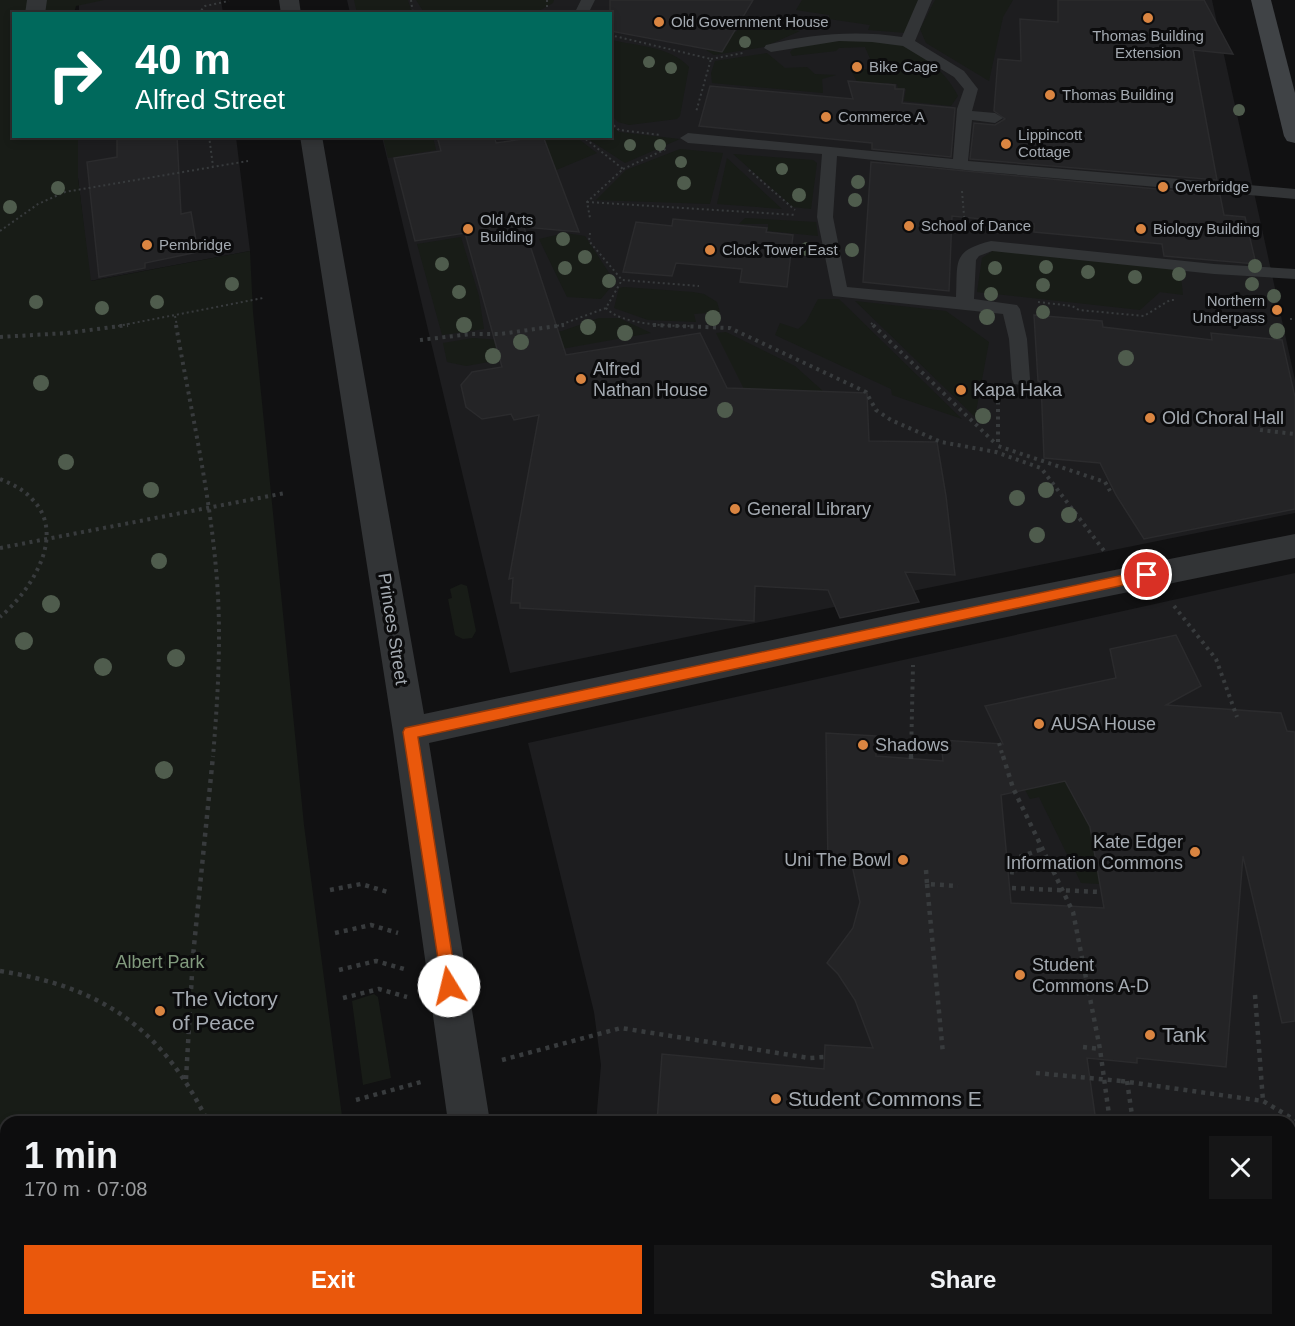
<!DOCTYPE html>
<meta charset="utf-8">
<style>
body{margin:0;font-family:Arial,sans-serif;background:#161617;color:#f1f3f6;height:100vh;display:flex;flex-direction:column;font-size:22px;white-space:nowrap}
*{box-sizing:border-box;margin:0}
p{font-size:20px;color:#9a9c9e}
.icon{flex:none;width:33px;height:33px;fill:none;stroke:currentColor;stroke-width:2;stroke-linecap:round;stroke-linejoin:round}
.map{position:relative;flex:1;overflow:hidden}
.side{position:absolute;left:0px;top:1116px;width:1296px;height:210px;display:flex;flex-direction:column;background:#0d0d0e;border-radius:18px 18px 0 0;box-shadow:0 3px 9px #0003,0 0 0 2px #2d2d2e}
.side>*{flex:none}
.guide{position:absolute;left:12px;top:12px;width:600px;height:126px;border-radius:0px;box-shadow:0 3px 9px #0003,0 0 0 2px #2d2d2e;background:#00695c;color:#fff;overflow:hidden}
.pin{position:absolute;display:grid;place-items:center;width:51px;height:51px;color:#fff;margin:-26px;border:3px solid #fff;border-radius:50%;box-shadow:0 2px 6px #0007}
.me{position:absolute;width:66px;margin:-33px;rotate:351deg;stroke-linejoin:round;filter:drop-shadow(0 0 4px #0008)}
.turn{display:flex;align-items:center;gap:21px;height:126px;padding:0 24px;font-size:27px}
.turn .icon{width:78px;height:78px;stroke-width:2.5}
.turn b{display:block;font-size:42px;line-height:51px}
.round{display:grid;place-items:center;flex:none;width:63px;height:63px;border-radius:0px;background:#161617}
.headline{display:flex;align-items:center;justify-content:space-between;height:102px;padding:0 24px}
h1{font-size:36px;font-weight:800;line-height:45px}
.cta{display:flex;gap:12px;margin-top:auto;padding:12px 24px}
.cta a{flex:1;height:69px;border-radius:0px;background:#ea580c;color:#fff;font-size:24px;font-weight:800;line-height:69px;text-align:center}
.cta a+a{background:#161617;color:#f1f3f6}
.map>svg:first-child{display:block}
.built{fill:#1d1d1f}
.green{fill:#181c17}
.building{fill:#242426;stroke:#2b2b2d;stroke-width:1.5;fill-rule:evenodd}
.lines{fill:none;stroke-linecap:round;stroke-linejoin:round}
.path-far2{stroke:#383b3d;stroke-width:2;stroke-dasharray:2 3;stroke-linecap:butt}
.path-far1{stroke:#383b3d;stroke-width:4;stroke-dasharray:3 4.5;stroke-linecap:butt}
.path{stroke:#383b3d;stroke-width:4.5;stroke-dasharray:4 5;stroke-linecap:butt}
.lane{fill:#323436;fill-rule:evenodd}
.street{fill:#323436;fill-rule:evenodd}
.secondary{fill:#404346;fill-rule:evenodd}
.path-bridge{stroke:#383b3d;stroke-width:4.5;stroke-dasharray:4 5;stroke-linecap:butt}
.tree{fill:#4f5c4d}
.route{fill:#ea580c;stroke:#983908;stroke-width:1.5}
.poi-dot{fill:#da8541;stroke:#0c0c0d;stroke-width:2}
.labels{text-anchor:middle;stroke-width:6;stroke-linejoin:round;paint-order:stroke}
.far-poi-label{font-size:15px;fill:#a4aab1;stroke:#0c0c0d;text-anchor:start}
.poi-label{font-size:18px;fill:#a4aab1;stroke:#0c0c0d;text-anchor:start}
.street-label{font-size:18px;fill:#a4aab1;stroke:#0c0c0d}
.park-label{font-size:18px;fill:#819a7d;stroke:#0c0c0d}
.near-poi-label{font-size:21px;fill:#a4aab1;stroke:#0c0c0d;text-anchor:start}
</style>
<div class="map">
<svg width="1295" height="1326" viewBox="0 0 1295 1326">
<rect width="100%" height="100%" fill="#111112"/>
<path class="built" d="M79,0H221L223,13L79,14Z
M347,0H1212L1295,380V513L510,673L382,137L610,136V14L350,13Z
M78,137H236L250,251L90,281L78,178Z
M1295,573V1326H579V1320H1290V1122H596L601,1065L594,1012L528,743Z"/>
<path class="green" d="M0,0H104L76,6L74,13L14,14V95L10,116L13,118L14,136L78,137V178L91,281L250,251L253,312L304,825L342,1116L341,1122H6V1320H354V1326H0Z
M354,0H408L412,13H357Z
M416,0H554L553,3L535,13L425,14Z
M802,0H919L907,33L868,30L870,25L829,19V15L796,10Z
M935,0H1013L1003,17L989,81L926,43L920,29Z
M743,22L800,31L764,47L714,55L706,50L718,29L736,32Z
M864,39C876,41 891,41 902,45C925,54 948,75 958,96L951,106L904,101L906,89L898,88L897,84L885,83V86L858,83L851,71L874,68L865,47L839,48L836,51L792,56L790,52L793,49L817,42Z
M611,40C637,46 670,46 689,67L680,116L677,119L629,125L618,122L611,115Z
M767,53L785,68L807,67L815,74L836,75L822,79L823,93L712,83L711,73L715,61Z
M611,125L619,132L680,139L625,163L585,137L610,136Z
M383,137H433L436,150L388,158Z
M543,137H576L597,153L542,176L534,166L553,163Z
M680,149L723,153L710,204L596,200L626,170Z
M733,154L813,160L817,163L811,209L793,207Z
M727,158L782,209L717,204Z
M745,218L816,222L818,236L768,231V224H739Z
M565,233L585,236L615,282L601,299L567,297L539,239Z
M461,237L479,296L484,329L442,335L417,244Z
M994,250L1180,268L1183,295L1160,292L1140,310L977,292L982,258Z
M624,287L693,292L704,294L717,302L720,312L694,314L696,322L648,320L614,308L619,288Z
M818,299H839L962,419L892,395L891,389L775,335L780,323L798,329L806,322Z
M855,301L946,311L989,342L975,417Z
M599,318H619L651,333L466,366L447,362L443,343L473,338L499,340L562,331Z
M726,332L795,366L824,392L744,389L716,333Z
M461,584L467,586L476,631L472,638L463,639L455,635L448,599L452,598L450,589Z
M1065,781L1086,819H1089L1100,884L1081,883L1039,797L1030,799L1025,790Z
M374,994L378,997L391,1078L363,1085L352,1001Z"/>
<path class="building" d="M610,0H753L722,52L610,31Z
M1058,0H1204L1233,54L1193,50L1217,180L970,159L974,123L995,125L1005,119L994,111L998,59L1021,61L1020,19L1058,22Z
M848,81L895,85V89H904L902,103L955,108L951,157L872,149V143L699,126L710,86L853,99Z
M136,136H177L181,214L191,212L198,252L145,263V268L99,277L87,162L117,157V139Z
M437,136H494L496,143L543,136L579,232L524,227L566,355L700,333L727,388L867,393L869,441L937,442L946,496L955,575L905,572L919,602L840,618L828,590L755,586L754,621L520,608V603H511L513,578L509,579L539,415L514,420L511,414L482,419L466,407L461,385L472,372L502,367L465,233L415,241L394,158L441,151Z
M871,162L1220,195L1224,215L1245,217L1256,264L1164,256L1162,244L1034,232V224L952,216L949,291L863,282Z
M673,219L767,228L766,232L793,235L787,287L740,282L742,269L676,263L672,276L623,272L636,222L672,226Z
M1034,315L1102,321L1103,327L1212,340L1211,333L1282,340L1295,397V509L1144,539L1116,495L1100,463L1044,458L1041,382L1038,381Z
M1176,635L1201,686L1166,705L1281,713L1287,731L1295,732V1021L1282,1023L1243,856L1226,1067L1137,1058V1063L1087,1058L1096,1122H657L662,1054L824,1069L825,1045L873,1048L855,1000L838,974L827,963L853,928L860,902L852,865L828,864L826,733L876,736V756L943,761L941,740L1003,744L985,706L1116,678L1110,649ZM1065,781L1090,827L1104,908L1011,903L1001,795Z"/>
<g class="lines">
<path class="path-far2" d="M411,0L413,14
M547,0V14
M198,14L205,6L229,1
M610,35L711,59L696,112
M711,59L743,53
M610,122L619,130L661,135
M209,136L213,166
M582,136L623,169L587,202L590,218
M623,169L666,149
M749,170L795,210
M962,191L965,228
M587,202L796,215
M0,231L38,204L65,192L248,161
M590,233L589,241L622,280L699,286
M1038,302L1072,306L1079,310L1144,316L1170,300H1175
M606,308C621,325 669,326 691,326
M175,316L177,326
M1290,319H1295
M871,323L875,326
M118,326L263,298
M557,326L606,308L622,280"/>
<path class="path-far1" d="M176,325C190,406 209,487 216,569C222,632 218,695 213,757
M653,325L730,328L866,392L876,410L891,420L941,442L996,452L1041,468L1105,552
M873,325L997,445
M0,337L67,333L128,325
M420,340L471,334H500L564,325
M998,394V446L1105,482L1110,491
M1260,430L1295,434
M0,479C12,484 23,489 32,499C68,535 30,592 0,617
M0,548L285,493
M1174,606L1216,659L1237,717
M999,743L1003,757
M911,757L913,665"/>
<path class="path" d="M1003,756L1013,788L1073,912L1100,1049L1110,1122
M911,759V756
M926,870L927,884L958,886
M1010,872L1018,873L1016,858L1042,849
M927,884L943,1054
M330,890L361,884L391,893
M335,933L371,925L398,933
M339,970L376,961L404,969
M0,971C102,987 162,1028 208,1122
M1255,995L1263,1101
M343,998L379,989L407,997
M1083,1047L1100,1049
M502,1060L621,1028L809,1058L824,1057
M186,1079L193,956L213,756
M1121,1081L1263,1101L1295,1120
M1127,1081L1133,1122
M356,1100L421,1082
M983,1320L1053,1326
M1155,1320V1326
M35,1326L55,1320
M239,1326L240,1320"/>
<path class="lane" d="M581,0H595L588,14H574Z
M918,0H932L915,41L964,71L978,89L972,111L995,113L1003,118L995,123L972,120L968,161L1295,189V199L974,171L837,156L833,217L847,287L956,297C958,262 951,251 991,241L1214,264L1295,269V279L1214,274L992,251L979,256L976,260L974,299L1017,305L1020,309L1027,339L1030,379L1028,384L1021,385L1014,384L1012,379L1009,339L1003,314L833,296L817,217L822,154L688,143L680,138L688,133L953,159L957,109L964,89L954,77L903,46L872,42L839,41L771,52L764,48L766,45C811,34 856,30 902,37Z"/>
<path class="street" d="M27,0H47L45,14H25Z
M279,0H299L301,14H281Z
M300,136H322L424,714L914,610L1295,534V558L914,636L429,743L490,1122H448L393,732Z
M454,1320H500V1326H454Z"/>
<path class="secondary" d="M1251,0H1271L1295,93V143L1287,141L1284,136Z"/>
<path class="path-bridge" d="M1012,888L1101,892
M1036,1073L1121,1081"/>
</g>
<g class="tree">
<circle cx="745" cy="42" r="6"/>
<circle cx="649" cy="62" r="6"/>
<circle cx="671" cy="68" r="6"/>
<circle cx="1239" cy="110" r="6"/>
<circle cx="630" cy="145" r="6"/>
<circle cx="660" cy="145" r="6"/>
<circle cx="681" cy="162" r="6"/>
<circle cx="782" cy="169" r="6"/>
<circle cx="858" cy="182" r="7"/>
<circle cx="684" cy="183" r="7"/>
<circle cx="58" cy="188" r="7"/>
<circle cx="799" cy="195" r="7"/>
<circle cx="855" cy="200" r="7"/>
<circle cx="10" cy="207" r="7"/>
<circle cx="563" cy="239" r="7"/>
<circle cx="807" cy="249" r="7"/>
<circle cx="852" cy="250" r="7"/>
<circle cx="585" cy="257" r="7"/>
<circle cx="442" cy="264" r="7"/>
<circle cx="1255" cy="266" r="7"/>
<circle cx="1046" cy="267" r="7"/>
<circle cx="565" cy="268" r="7"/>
<circle cx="995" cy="268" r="7"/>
<circle cx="1088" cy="272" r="7"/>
<circle cx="1179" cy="274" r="7"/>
<circle cx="1135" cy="277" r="7"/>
<circle cx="609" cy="281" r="7"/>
<circle cx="232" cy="284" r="7"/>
<circle cx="1252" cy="284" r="7"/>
<circle cx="1043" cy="285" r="7"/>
<circle cx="459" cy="292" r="7"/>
<circle cx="991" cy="294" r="7"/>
<circle cx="1274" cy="296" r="7"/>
<circle cx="36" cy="302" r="7"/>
<circle cx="157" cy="302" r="7"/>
<circle cx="102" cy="308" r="7"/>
<circle cx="1043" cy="312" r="7"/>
<circle cx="987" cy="317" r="8"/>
<circle cx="713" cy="318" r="8"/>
<circle cx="464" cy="325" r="8"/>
<circle cx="588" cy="327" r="8"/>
<circle cx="1277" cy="331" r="8"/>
<circle cx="625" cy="333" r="8"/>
<circle cx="521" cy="342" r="8"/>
<circle cx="493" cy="356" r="8"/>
<circle cx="1126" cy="358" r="8"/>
<circle cx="41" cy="383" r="8"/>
<circle cx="725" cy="410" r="8"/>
<circle cx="983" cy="416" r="8"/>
<circle cx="66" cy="462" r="8"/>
<circle cx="151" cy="490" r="8"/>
<circle cx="1046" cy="490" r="8"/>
<circle cx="1017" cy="498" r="8"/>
<circle cx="1069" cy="515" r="8"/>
<circle cx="1037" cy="535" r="8"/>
<circle cx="159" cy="561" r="8"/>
<circle cx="51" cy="604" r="9"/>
<circle cx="24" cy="641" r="9"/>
<circle cx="176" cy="658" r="9"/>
<circle cx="103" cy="667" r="9"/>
<circle cx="164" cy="770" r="9"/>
</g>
<path class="route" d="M1147,570L1153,575L1147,580L418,737L457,986L454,991L449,994L443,991L403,732L405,728Z"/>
<g class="poi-dot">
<circle cx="1148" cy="18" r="6"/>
<circle cx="659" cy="22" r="6"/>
<circle cx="857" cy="67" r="6"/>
<circle cx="1050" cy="95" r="6"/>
<circle cx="826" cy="117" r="6"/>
<circle cx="1006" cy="144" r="6"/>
<circle cx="1163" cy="187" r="6"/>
<circle cx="909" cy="226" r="6"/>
<circle cx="468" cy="229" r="6"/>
<circle cx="1141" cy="229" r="6"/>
<circle cx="147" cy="245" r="6"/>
<circle cx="710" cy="250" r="6"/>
<circle cx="1277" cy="310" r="6"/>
<circle cx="581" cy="379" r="6"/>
<circle cx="961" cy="390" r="6"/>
<circle cx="1150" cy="418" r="6"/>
<circle cx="735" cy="509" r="6"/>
<circle cx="1039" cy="724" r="6"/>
<circle cx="863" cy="745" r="6"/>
<circle cx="1195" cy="852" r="6"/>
<circle cx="903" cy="860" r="6"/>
<circle cx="1020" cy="975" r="6"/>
<circle cx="160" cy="1011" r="6"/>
<circle cx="1150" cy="1035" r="6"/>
<circle cx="776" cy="1099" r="6"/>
</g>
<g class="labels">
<g class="far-poi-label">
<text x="671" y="27">Old Government House</text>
<text x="1148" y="41" text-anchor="middle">Thomas Building<tspan x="1148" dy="17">Extension</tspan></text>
<text x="869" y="72">Bike Cage</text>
<text x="1062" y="100">Thomas Building</text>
<text x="838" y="122">Commerce A</text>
<text x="1018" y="140">Lippincott<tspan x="1018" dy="17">Cottage</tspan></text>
<text x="1175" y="192">Overbridge</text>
<text x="480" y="225">Old Arts<tspan x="480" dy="17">Building</tspan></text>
<text x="921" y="231">School of Dance</text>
<text x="1153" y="234">Biology Building</text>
<text x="159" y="250">Pembridge</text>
<text x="722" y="255">Clock Tower East</text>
<text x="1265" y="306" text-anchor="end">Northern<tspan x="1265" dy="17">Underpass</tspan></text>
</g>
<g class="poi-label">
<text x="593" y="375">Alfred<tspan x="593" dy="21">Nathan House</tspan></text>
<text x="973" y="396">Kapa Haka</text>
<text x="1162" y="424">Old Choral Hall</text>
<text x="747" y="515">General Library</text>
<text x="1051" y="730">AUSA House</text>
<text x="875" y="751">Shadows</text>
<text x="1183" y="848" text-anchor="end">Kate Edger<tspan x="1183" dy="21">Information Commons</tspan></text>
<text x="891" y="866" text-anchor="end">Uni The Bowl</text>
<text x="1032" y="971">Student<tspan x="1032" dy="21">Commons A-D</tspan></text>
</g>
<g class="street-label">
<text transform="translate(393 629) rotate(81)" y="6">Princes Street</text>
</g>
<g class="park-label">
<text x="160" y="968">Albert Park</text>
</g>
<g class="near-poi-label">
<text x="172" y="1006">The Victory<tspan x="172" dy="24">of Peace</tspan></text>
<text x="1162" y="1042">Tank</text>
<text x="788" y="1106">Student Commons E</text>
</g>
</g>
</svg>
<div class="pin" style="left:1147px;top:575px;background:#d93025"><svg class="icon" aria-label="arrive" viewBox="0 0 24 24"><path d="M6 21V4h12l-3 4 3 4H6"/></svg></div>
<svg class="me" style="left:449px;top:986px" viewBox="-20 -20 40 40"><circle r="19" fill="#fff"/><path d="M0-13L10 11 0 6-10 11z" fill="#ea580c"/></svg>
<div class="guide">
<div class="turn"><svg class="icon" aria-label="right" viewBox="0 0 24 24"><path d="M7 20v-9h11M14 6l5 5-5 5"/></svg><div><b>40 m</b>Alfred Street</div></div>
</div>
<section class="side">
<div class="headline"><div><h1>1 min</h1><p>170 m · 07:08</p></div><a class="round"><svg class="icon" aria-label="close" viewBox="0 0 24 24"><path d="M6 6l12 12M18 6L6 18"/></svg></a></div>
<div class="cta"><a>Exit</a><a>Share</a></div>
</section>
</div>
